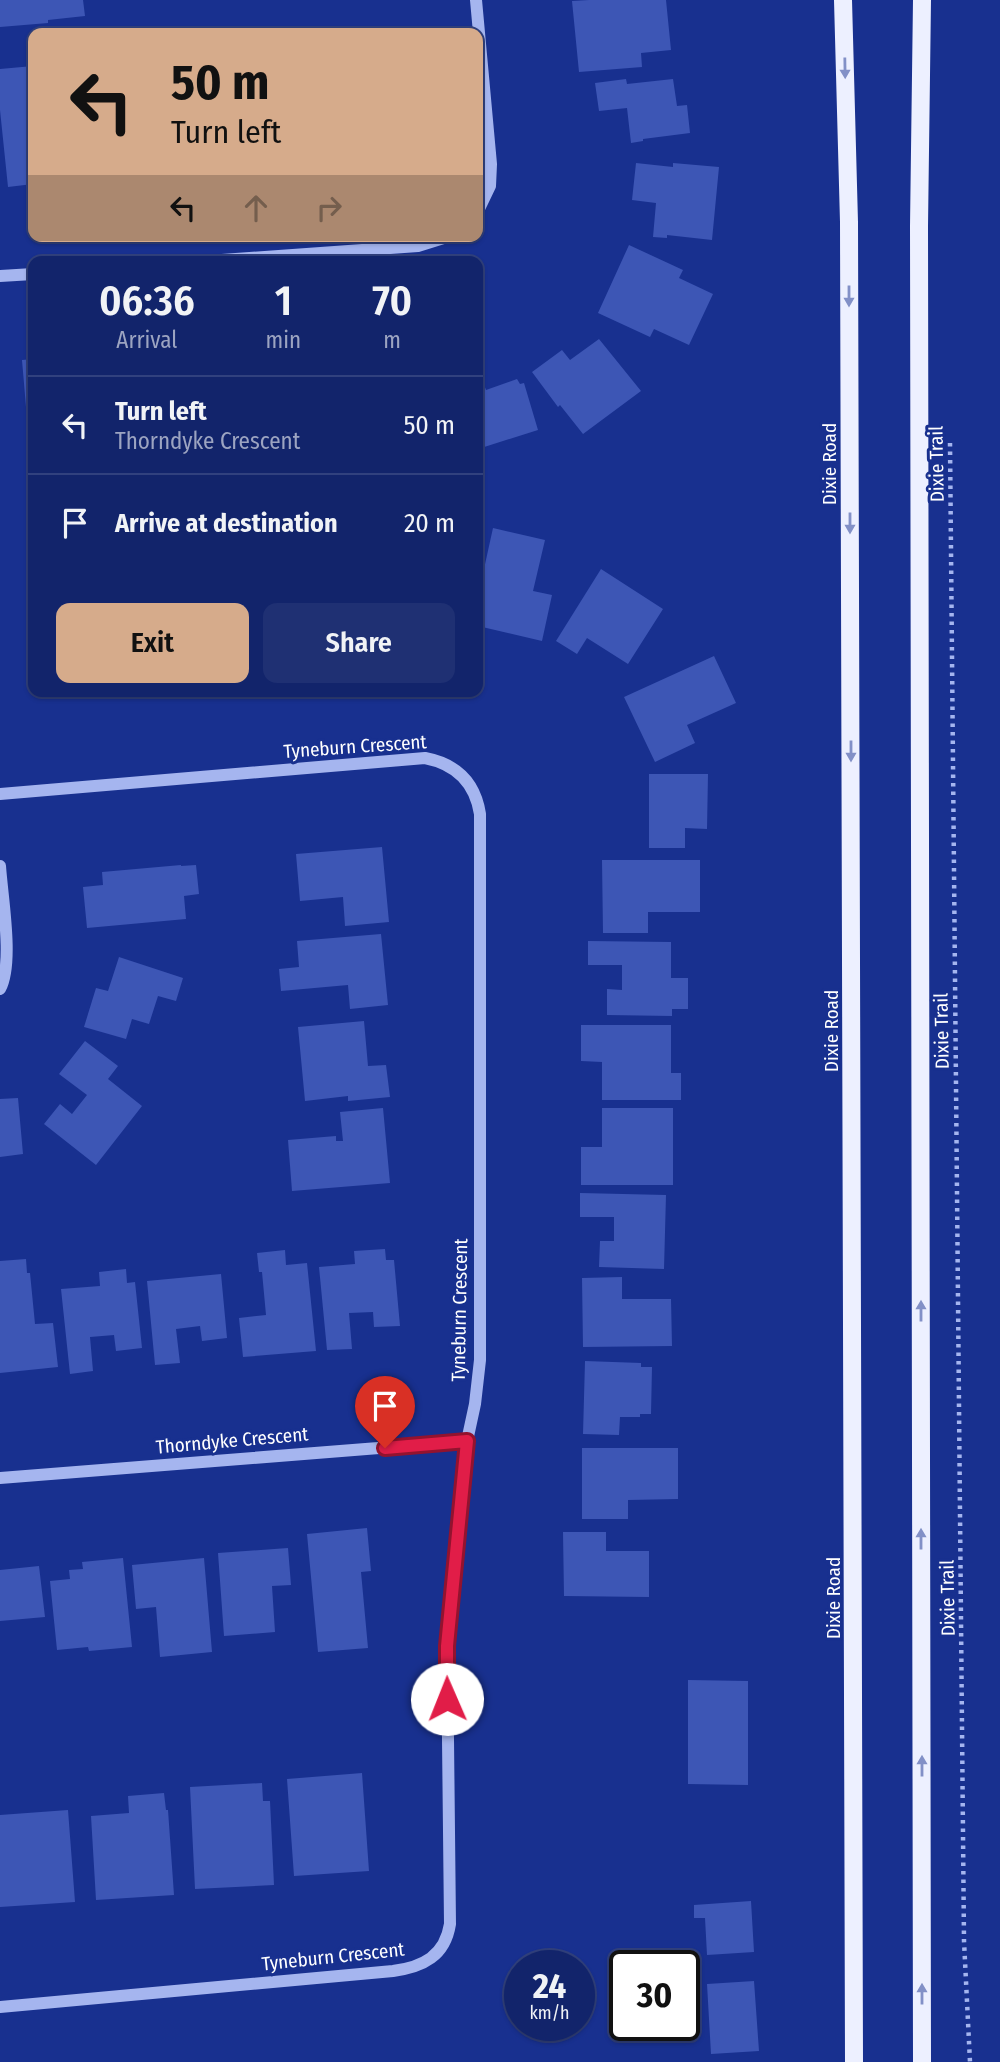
<!DOCTYPE html>
<style>
body{margin:0;font-family:"Fira Sans Condensed",sans-serif;background:#1f3073;color:#f1f3f6;height:100vh;display:flex;flex-direction:column;font-size:26px;white-space:nowrap}
*{box-sizing:border-box;margin:0}
p{font-size:23px;color:#9ca4c1}
.icon{flex:none;width:38px;height:38px;fill:none;stroke:currentColor;stroke-width:2;stroke-linecap:round;stroke-linejoin:round}
.map{position:relative;flex:1;overflow:hidden}
.details{position:absolute;left:28px;top:256px;width:455px;height:441px;display:flex;flex-direction:column;background:#12246b;border-radius:14px;box-shadow:0 2px 5px #0004,0 0 0 2px #31417e}
.details>*{flex:none}
.hud{position:absolute;left:28px;top:28px;width:455px;height:214px;border-radius:14px;box-shadow:0 2px 5px #0004,0 0 0 2px #31417e;background:#d6ab8b;color:#111;overflow:hidden}
.speed{position:absolute;left:504px;top:1950px;display:flex;gap:14px;font-size:35px;font-weight:700;text-align:center}
.speed>*{display:grid;place-content:center;width:91px;height:91px;border-radius:50%;background:#12246b;box-shadow:0 2px 5px #0004,0 0 0 2px #31417e;line-height:1}
.speed small{font-size:18px;font-weight:400}
.speed .limit{border:4px solid #111;border-radius:10px;background:#fff;color:#111}
.pin{position:absolute;display:grid;place-items:center;width:60px;height:60px;color:#fff;margin:-72px -30px;border-radius:50% 50% 50% 0;rotate:-45deg;box-shadow:0 0 7px #0007}
.pin .icon{rotate:45deg}
.me{position:absolute;width:77px;margin:-38px;rotate:359deg;stroke-linejoin:round;filter:drop-shadow(0 0 5px #0008)}
.turn{display:flex;align-items:center;gap:24px;height:147px;padding:0 28px;font-size:32px}
.turn .icon{width:91px;height:91px;stroke-width:2.5}
.turn b{display:block;font-size:49px;line-height:60px}
.lanes{display:flex;align-items:center;height:66px;padding:0 28px;background:#0003;justify-content:center;gap:35px;direction:ltr}
.lanes .off{opacity:.35}
.eta{display:flex;justify-content:space-evenly;align-items:center;height:119px;text-align:center}
.eta b{font-size:42px;font-weight:600;line-height:49px}
.primary-button{display:flex;gap:14px;margin-top:auto;padding:14px 28px}
.primary-button a{flex:1;height:80px;border-radius:14px;background:#d6ab8b;color:#111;font-size:28px;font-weight:600;line-height:80px;text-align:center}
.primary-button a+a{background:#1f3073;color:#f1f3f6}
ul{padding:0;list-style:none}
li{display:flex;align-items:center;gap:21px;height:98px;padding:0 28px;border-top:2px solid #31417e}
li div{flex:1}
li b{display:block;font-size:26px}
li em{font-style:normal}
.map>svg:first-child{display:block}
.building{fill:#3d56b5}
.lines{fill:none;stroke-linecap:round;stroke-linejoin:round}
.path{stroke:#a5b5ef;stroke-width:4.5;stroke-dasharray:3.5 5;stroke-linecap:butt}
.minor{stroke:#a5b5ef;stroke-width:12}
.major{stroke:#edf0ff;stroke-width:18}
.oneway{fill:#8290c7}
.route-casing{stroke:#92132f;stroke-width:18}
.route{stroke:#e11d48;stroke-width:12}
.labels{text-anchor:middle;stroke-width:6;stroke-linejoin:round;paint-order:stroke}
.street-label{font-size:19px;fill:#fff;stroke:#18308f}
</style>
<div class="map">
<svg width="1000" height="2062" viewBox="0 0 1000 2062">
<rect width="100%" height="100%" fill="#18308f"/>
<path class="building" d="M0,0H83L85,16L48,20V23L0,27Z
M589,0H666L671,50L641,53L642,67L579,72L572,1Z
M33,66V184L8,187L0,110V69Z
M626,79L627,84L673,79L677,106L687,105L690,133L643,139V141L631,143L627,108L599,111L595,83Z
M636,163L673,167V163L719,167L712,240L667,235V238L653,237L656,203L632,200Z
M629,245L683,270L679,278L713,294L689,345L654,329L650,337L598,313Z
M599,339L641,391L583,434L560,405L558,407L532,372L562,350L570,360Z
M33,359V466H31L22,360Z
M478,368L486,390L517,379L520,384L524,383L538,430L478,449Z
M493,528L545,540L533,591L552,595L542,641L478,626V596Z
M601,569L663,609L628,664L587,638L577,654L556,641Z
M714,656L736,703L687,725L695,743L655,762L624,697Z
M649,774H708L707,829L685,828V848H649Z
M382,847L389,922L345,926L343,897L300,901L296,854Z
M602,860H700V912H648V933H603Z
M181,865V866L196,865L199,894L184,896L186,919L87,928L83,887L103,885L102,872Z
M381,934L388,1005L350,1009L348,985L281,991L279,969L299,967L297,941Z
M588,941L671,942V978H688V1009H672V1016L607,1015V989L622,990V965H588Z
M119,957L183,978L176,1001L158,996L149,1024L132,1019L126,1039L84,1027L96,988L108,991Z
M364,1021L368,1066L386,1065L390,1097L348,1101V1096L305,1101L298,1027Z
M581,1025H671V1073H681V1100H602V1062L581,1061Z
M85,1041L118,1066L108,1079L142,1106L96,1165L44,1124L60,1104L72,1114L87,1095L59,1074Z
M18,1098L23,1154L0,1157V1099Z
M383,1108L390,1183L292,1191L288,1140L336,1136V1141H343L340,1112Z
M602,1108H673V1185H581V1147H602Z
M580,1193L666,1195L664,1269L599,1267L600,1241H614V1217H580Z
M385,1249L386,1260H394L400,1326L374,1327L373,1312L349,1313L352,1349L327,1350L319,1267L355,1264L354,1251Z
M285,1250L286,1265L307,1263L316,1351L243,1357L239,1318L266,1315L262,1272H259L257,1253Z
M26,1259L27,1273H30L35,1324L53,1323L58,1367L0,1373V1261Z
M126,1269L127,1283L135,1282L142,1348L116,1351L114,1335L90,1337L93,1371L70,1374L61,1289L100,1286L99,1272Z
M221,1274L227,1338L202,1341L200,1326L176,1329L180,1363L155,1365L147,1281Z
M622,1277V1299H671L672,1346L583,1347L582,1278Z
M585,1361L641,1363V1367H652L651,1414H640V1417H620L619,1435L583,1434Z
M582,1448H678V1499L628,1500V1519H582Z
M367,1528L371,1571L361,1572L368,1648L318,1652L307,1534Z
M563,1532H606V1551H649V1597L564,1596Z
M288,1548L291,1585L272,1586L275,1632L224,1636L218,1553Z
M123,1558L132,1647L89,1651L88,1647L57,1650L50,1581L70,1579L69,1570L83,1569L82,1562Z
M204,1558L212,1652L160,1657L156,1607L136,1609L132,1565Z
M39,1566L45,1617L0,1621V1570Z
M688,1680L748,1681V1785L688,1784Z
M362,1773L369,1871L294,1876L287,1779Z
M262,1783L263,1801H270L274,1885L195,1889L190,1787Z
M164,1793L166,1810H168L174,1895L96,1900L91,1816L129,1813L128,1796Z
M68,1810L75,1902L0,1907V1815Z
M751,1901L754,1952L707,1955L705,1918H694V1905Z
M754,1981L759,2051L711,2054L707,1984Z"/>
<g class="lines">
<path class="path" d="M950,443L964,1941L970,2062"/>
<path class="minor" d="M476,0L491,164L490,186L478,211
M208,261L418,246L450,236
M0,276L33,274
M0,794L425,758C456,764 475,782 480,814V1360L475,1404L467,1441L447,1646L450,1924C445,1956 423,1967 393,1971L0,2007
M0,866C2,897 14,963 0,989
M0,1478L467,1441"/>
<path class="major" d="M843,0L849,222L854,2062
M922,0L919,226L922,2062"/>
</g>
<defs><path id="oneway-solid" d="M-6-.8H1V-3.2L6.5 0L1 3.2V.8H-6Z" transform="scale(1.75)"/></defs>
<g class="oneway">
<use href="#oneway-solid" transform="translate(845 68) rotate(89)"/>
<use href="#oneway-solid" transform="translate(849 296) rotate(90)"/>
<use href="#oneway-solid" transform="translate(850 523) rotate(90)"/>
<use href="#oneway-solid" transform="translate(851 751) rotate(90)"/>
<use href="#oneway-solid" transform="translate(921 1311) rotate(-90)"/>
<use href="#oneway-solid" transform="translate(921 1539) rotate(-90)"/>
<use href="#oneway-solid" transform="translate(922 1766) rotate(-90)"/>
<use href="#oneway-solid" transform="translate(922 1994) rotate(-90)"/>
</g>
<g class="lines">
<defs>
<path id="route" d="M385,1448L467,1441L447,1646V1699"/>
</defs>
<use href="#route" class="route-casing"/>
<use href="#route" class="route"/>
</g>
<g class="labels">
<g class="street-label">
<text transform="translate(829 464) rotate(-90)" y="7">Dixie Road</text>
<text transform="translate(936 464) rotate(-91)" y="7">Dixie Trail</text>
<text transform="translate(355 746) rotate(-4)" y="7">Tyneburn Crescent</text>
<text transform="translate(831 1031) rotate(-90)" y="7">Dixie Road</text>
<text transform="translate(941 1031) rotate(-91)" y="7">Dixie Trail</text>
<text transform="translate(459 1310) rotate(-89)" y="7">Tyneburn Crescent</text>
<text transform="translate(232 1440) rotate(-5)" y="7">Thorndyke Crescent</text>
<text transform="translate(833 1598) rotate(-90)" y="7">Dixie Road</text>
<text transform="translate(947 1598) rotate(-91)" y="7">Dixie Trail</text>
<text transform="translate(333 1956) rotate(-6)" y="7">Tyneburn Crescent</text>
</g>
</g>
</svg>
<div class="speed"><div>24<small>km/h</small></div><div class="limit">30</div></div>
<div class="pin" style="left:385px;top:1448px;background:#d93025"><svg class="icon" aria-label="arrive" viewBox="0 0 24 24"><path d="M6 21V4h12l-3 4 3 4H6"/></svg></div>
<svg class="me" style="left:447px;top:1699px" viewBox="-20 -20 40 40"><circle r="19" fill="#fff"/><path d="M0-13L10 11 0 6-10 11z" fill="#e11d48"/></svg>
<div class="hud">
<div class="turn"><svg class="icon" aria-label="left" viewBox="0 0 24 24"><path d="M17 20v-9H6M10 6l-5 5 5 5"/></svg><div><b>50 m</b>Turn left</div></div>
<div class="lanes"><svg class="icon" aria-label="left" viewBox="0 0 24 24"><path d="M17 20v-9H6M10 6l-5 5 5 5"/></svg><svg class="icon off" aria-label="ahead" viewBox="0 0 24 24"><path d="M12 20V5M6 11l6-6 6 6"/></svg><svg class="icon off" aria-label="right" viewBox="0 0 24 24"><path d="M7 20v-9h11M14 6l5 5-5 5"/></svg></div>
</div>
<section class="details">
<div class="eta">
<div><b>06:36</b><p>Arrival</p></div>
<div><b>1</b><p>min</p></div>
<div><b>70</b><p>m</p></div>
</div>
<ul>
<li><svg class="icon" aria-label="left" viewBox="0 0 24 24"><path d="M17 20v-9H6M10 6l-5 5 5 5"/></svg><div><b>Turn left</b><p>Thorndyke Crescent</p></div><em>50 m</em></li>
<li><svg class="icon" aria-label="arrive" viewBox="0 0 24 24"><path d="M6 21V4h12l-3 4 3 4H6"/></svg><div><b>Arrive at destination</b></div><em>20 m</em></li>
</ul>
<div class="primary-button"><a>Exit</a><a>Share</a></div>
</section>
</div>
